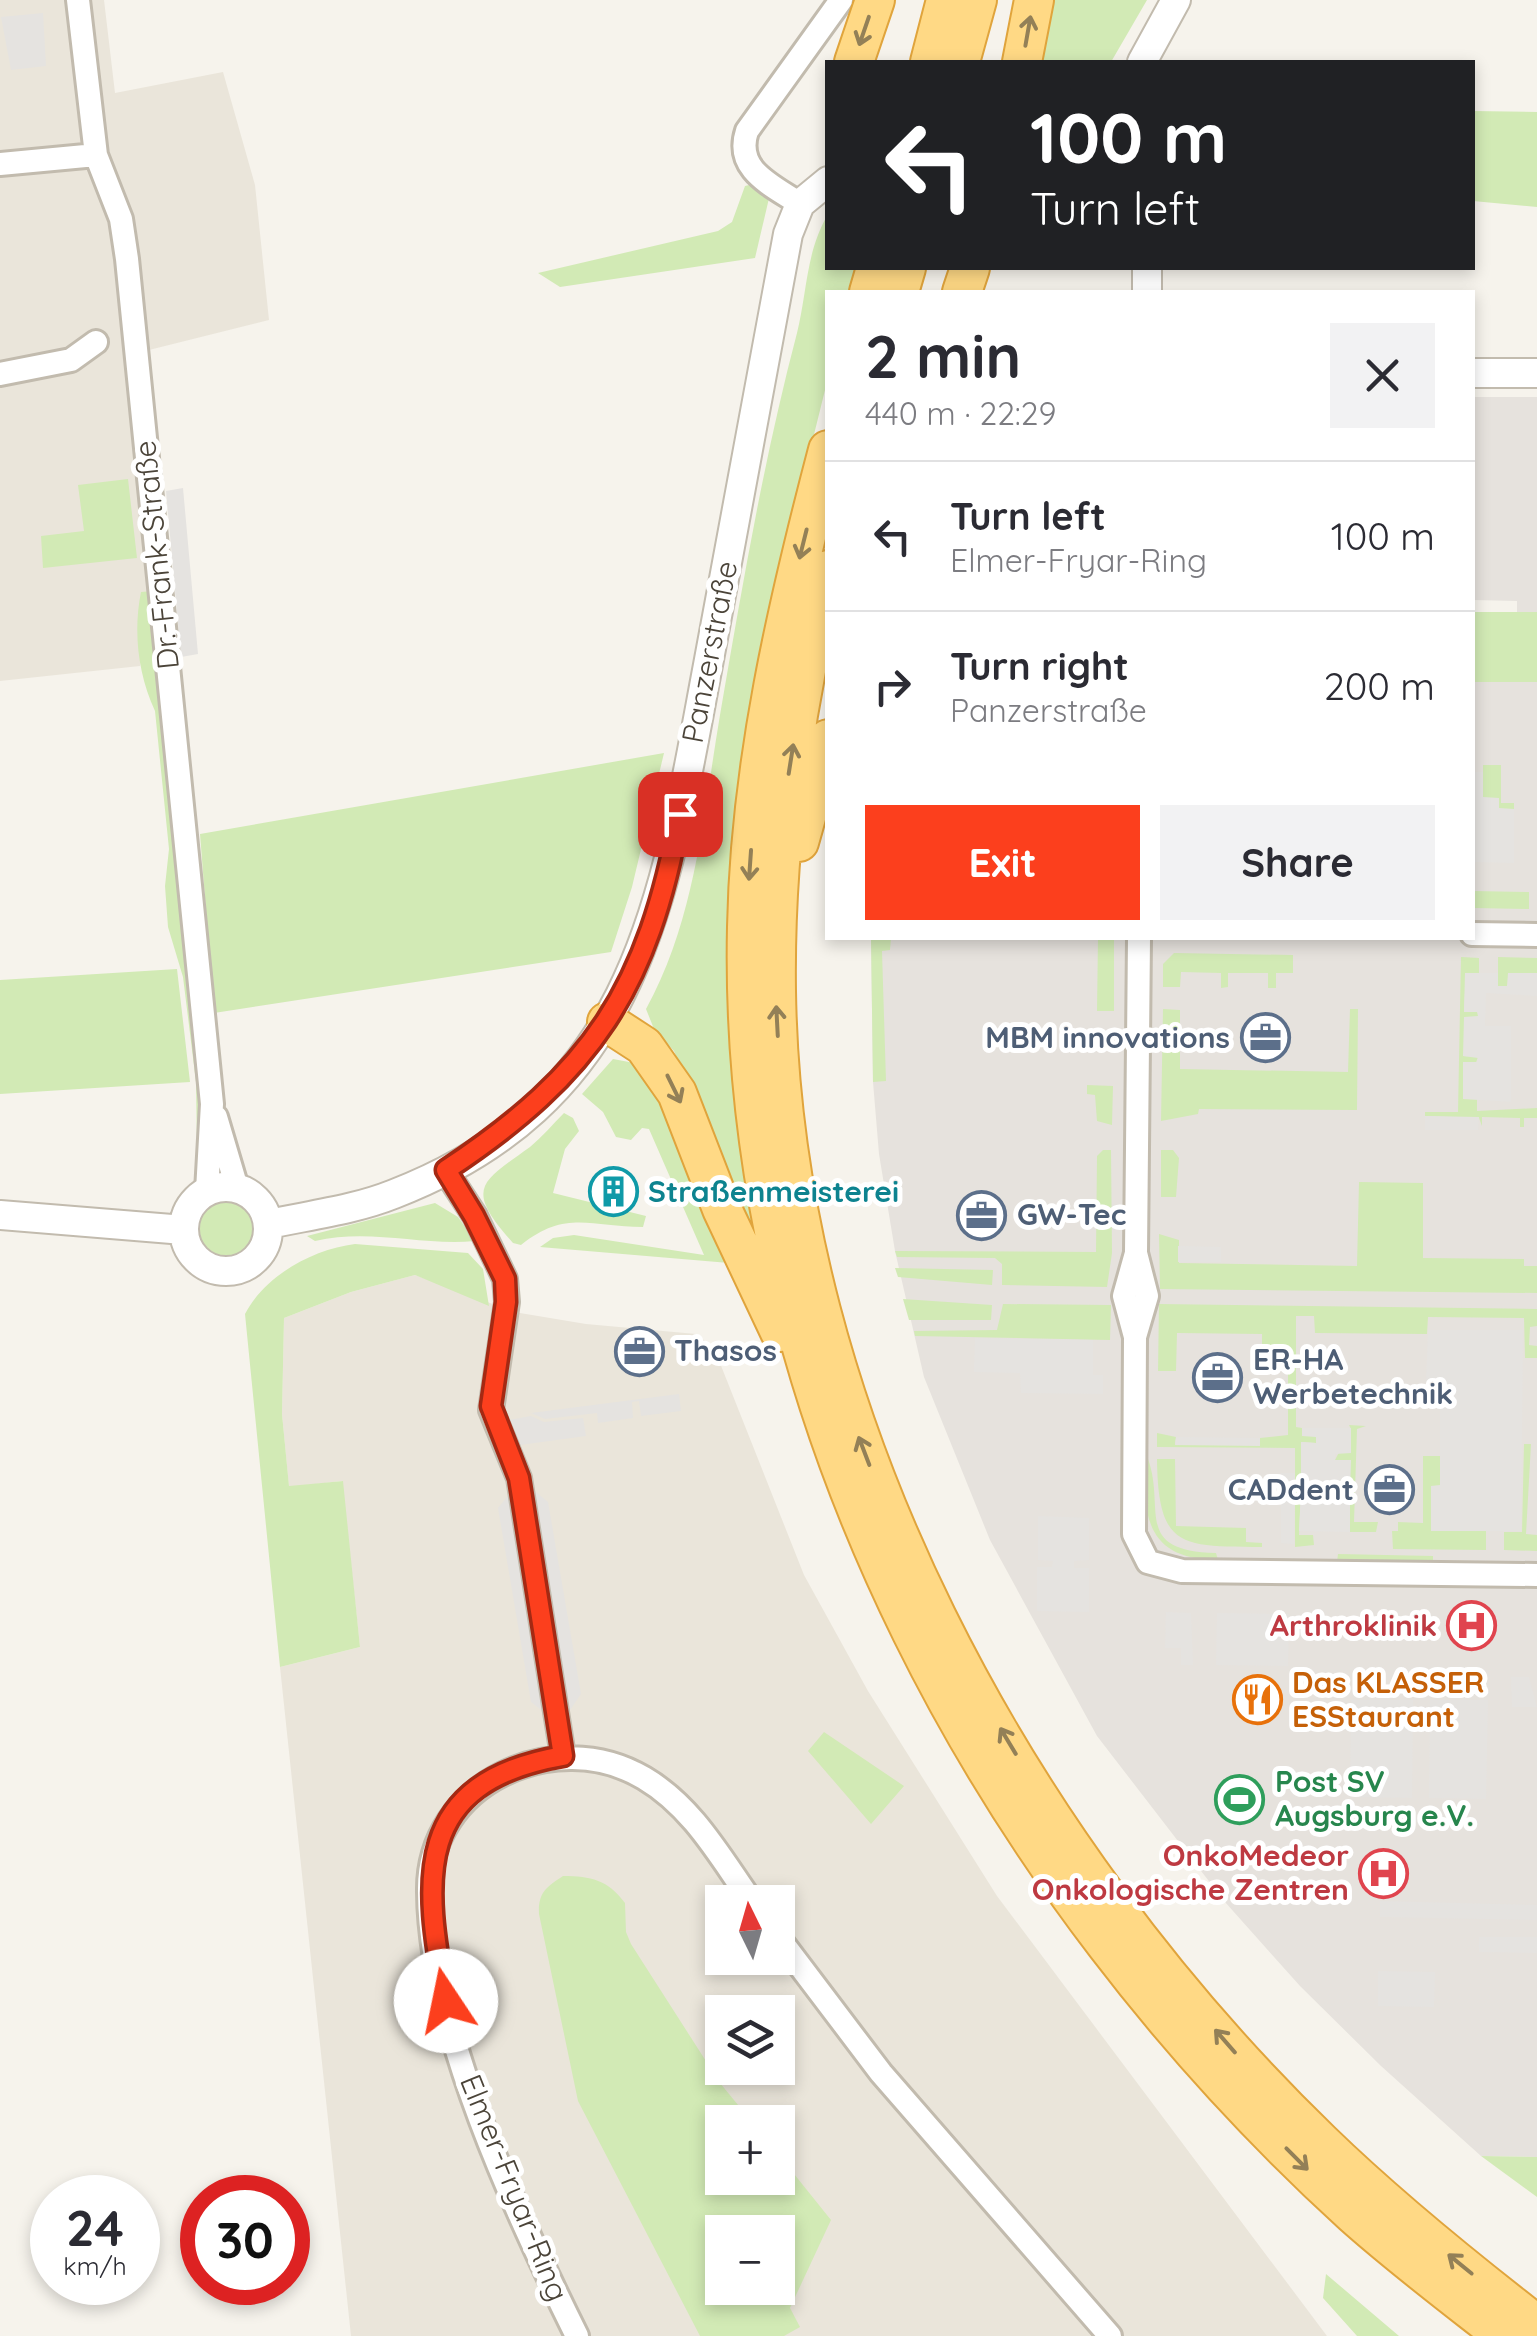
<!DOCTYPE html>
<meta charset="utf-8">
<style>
body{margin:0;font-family:Quicksand,sans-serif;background:#f2f2f3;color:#2b2b33;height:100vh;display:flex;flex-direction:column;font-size:38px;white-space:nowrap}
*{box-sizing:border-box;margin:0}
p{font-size:32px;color:#7c7c81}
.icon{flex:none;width:55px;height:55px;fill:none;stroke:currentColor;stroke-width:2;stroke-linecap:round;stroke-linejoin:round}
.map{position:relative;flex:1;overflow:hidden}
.sheet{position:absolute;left:825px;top:290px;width:650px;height:650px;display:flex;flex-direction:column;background:#fff;border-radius:0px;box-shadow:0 5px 15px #0003}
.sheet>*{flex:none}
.top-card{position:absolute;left:825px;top:60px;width:650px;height:210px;border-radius:0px;box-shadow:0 5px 15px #0003;background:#202124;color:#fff;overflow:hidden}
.needle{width:65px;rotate:355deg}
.fabs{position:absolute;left:705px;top:1885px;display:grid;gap:20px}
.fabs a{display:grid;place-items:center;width:90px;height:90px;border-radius:0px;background:#fff;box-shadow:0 5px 15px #0003;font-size:50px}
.speed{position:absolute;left:30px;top:2175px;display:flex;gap:20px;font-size:50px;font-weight:700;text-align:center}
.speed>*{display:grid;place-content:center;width:130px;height:130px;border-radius:50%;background:#fff;box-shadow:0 5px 15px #0003;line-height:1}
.speed small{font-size:25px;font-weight:400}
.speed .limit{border:15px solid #d22;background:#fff;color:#111}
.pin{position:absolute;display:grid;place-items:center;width:85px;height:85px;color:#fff;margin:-42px;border-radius:20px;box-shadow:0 5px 15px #0006}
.me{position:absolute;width:110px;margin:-55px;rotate:349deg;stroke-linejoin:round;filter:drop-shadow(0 0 8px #0008)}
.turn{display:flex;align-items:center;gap:35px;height:210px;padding:0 40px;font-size:45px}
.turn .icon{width:130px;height:130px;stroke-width:2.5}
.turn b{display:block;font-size:70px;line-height:85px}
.round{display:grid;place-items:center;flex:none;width:105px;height:105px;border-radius:0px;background:#f2f2f3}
.headline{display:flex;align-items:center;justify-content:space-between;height:170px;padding:0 40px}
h1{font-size:60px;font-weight:700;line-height:75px}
.button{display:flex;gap:20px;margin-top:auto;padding:20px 40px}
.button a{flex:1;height:115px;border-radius:0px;background:#fc3f1d;color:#fff;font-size:40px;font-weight:700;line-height:115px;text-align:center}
.button a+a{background:#f2f2f3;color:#2b2b33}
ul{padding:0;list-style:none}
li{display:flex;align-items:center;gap:30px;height:150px;padding:0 40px;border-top:2px solid #e1e1e2}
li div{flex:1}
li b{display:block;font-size:38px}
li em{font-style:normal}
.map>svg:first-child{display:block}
.residential{fill:#eae5da;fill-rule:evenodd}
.industrial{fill:#e6e2dd}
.green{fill:#d2eab5;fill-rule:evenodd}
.parking{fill:#e5e3e0}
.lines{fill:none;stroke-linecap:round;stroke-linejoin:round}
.minor-casing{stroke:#c2bbae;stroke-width:28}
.tertiary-casing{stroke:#c2bbae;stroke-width:32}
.trunk-casing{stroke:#e0a43c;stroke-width:42}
.minor{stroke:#fff;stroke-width:22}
.tertiary{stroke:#fff;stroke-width:28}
.trunk{stroke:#ffd985;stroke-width:38}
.oneway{stroke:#938057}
.route-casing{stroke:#a42913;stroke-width:25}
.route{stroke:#fc3f1d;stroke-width:18}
.labels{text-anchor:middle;stroke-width:10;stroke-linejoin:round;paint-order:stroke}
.street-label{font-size:30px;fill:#4b4439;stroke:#fff}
.service-label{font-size:30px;font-weight:bold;fill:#4e5e75;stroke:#fff;text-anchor:start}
.culture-label{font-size:30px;font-weight:bold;fill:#0d838f;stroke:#fff;text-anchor:start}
.health-label{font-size:30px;font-weight:bold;fill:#be3a42;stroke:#fff;text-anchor:end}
.food-label{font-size:30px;font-weight:bold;fill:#c56008;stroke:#fff;text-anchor:start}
.leisure-label{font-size:30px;font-weight:bold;fill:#27864d;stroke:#fff;text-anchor:start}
</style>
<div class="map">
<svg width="1537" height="2336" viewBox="0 0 1537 2336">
<rect width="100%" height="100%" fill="#f6f3ec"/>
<path class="residential" d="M0,0H104L115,93L223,72L255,185L269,320L137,353L158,574L140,666L0,681Z
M415,1275L514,1312L586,1324L696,1334L714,1348L804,1575L868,1691L997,1896L1327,2336H351L280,1667L360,1647L342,1481L289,1487L282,1414L284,1318L351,1292ZM722,1902H778V1958H722ZM722,2012H778V2068H722ZM722,2122H778V2178H722ZM722,2232H778V2288H722Z"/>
<path class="industrial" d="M1472,397H1537V625L1517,624V601L1473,600Z
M1473,682H1537V2157L1481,2156L1381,2066L1300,1986L1225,1902L1097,1736L990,1540L924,1377L895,1251L879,1154L873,1082L871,938H1472Z"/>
<path class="green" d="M1049,0H1147L1111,62H1035Z
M1472,111L1537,112V207L1473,201Z
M757,183L770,194L755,258L560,287L538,273L718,231L732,222L745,186Z
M827,216L828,268H858L851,292H828L827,382L771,608L730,933L737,1111L761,1253L674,1051L654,1029L646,1009C696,918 703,815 720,715C742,587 764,458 797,333C807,293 806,252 827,216Z
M128,479L137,558L43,568L41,536L84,531L78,485Z
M153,591L199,1082L202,1149L197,1148L196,1082L183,977L168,927L165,886L169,849L155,711C138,674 133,632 141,592Z
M1473,612H1537V682H1473Z
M664,753L632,887L611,952L214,1013L200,834Z
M1483,765H1501V803H1514V809H1498L1483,797Z
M1473,891L1529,892V909L1473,908Z
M871,938H891L890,950L882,951L886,1081L873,1082Z
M1098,938H1114V1011H1097Z
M1174,953L1293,955V973H1276V988H1268V973H1228V987L1221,988V973L1181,972L1180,987H1163V964Z
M1461,957L1479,958V973H1466L1464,1011L1478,1012V1017L1463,1056L1478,1057L1463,1098L1477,1099V1111L1537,1108V1118H1524V1127H1520V1118L1482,1117V1126L1479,1118L1425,1116V1112H1458Z
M1498,957L1537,958V973H1509L1508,986H1498Z
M177,969L190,1082L0,1094V980Z
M1163,1009L1180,1010V1069L1348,1072L1350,1009H1358L1357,1110L1199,1109L1198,1114L1161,1121Z
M613,1059L645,1065L729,1263L540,1247L553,1238L574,1235L704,1255L649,1129L642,1128L631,1140L616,1137L603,1112L582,1094Z
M1087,1085L1113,1086L1112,1125L1097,1121L1095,1095L1087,1094Z
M564,1113L573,1118L579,1131L565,1149L553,1193L646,1216L643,1227C591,1227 566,1209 521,1245L513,1243C464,1188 480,1183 530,1147C542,1137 553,1124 564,1113Z
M1103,1150H1111L1112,1253L1107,1287L1002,1285V1264L995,1258L897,1257L895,1251L1096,1252L1097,1156Z
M1161,1150H1173L1179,1158L1176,1197H1161Z
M1359,1182L1423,1183V1258L1524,1259V1266H1537V1293L1160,1289L1159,1234L1179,1240V1263L1357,1266Z
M196 1228a31 31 0 1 1 62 0a31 31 0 1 1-62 0Z
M435,1203L458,1217L475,1241C421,1246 370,1228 315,1241L307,1236Z
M355,1244L468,1253L483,1269L489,1306L415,1275L351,1292L284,1318L282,1414L289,1486L343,1481L360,1647L280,1667L245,1314C265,1275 314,1249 355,1244Z
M895,1268L993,1270L992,1285L898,1277Z
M903,1299L992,1305L991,1320H909Z
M1003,1304L1111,1305L1110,1340L915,1336L914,1331L997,1330Z
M1159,1304L1537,1309V1326L1530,1327L1529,1345L1537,1346V1358H1525L1524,1318L1428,1317L1427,1334L1315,1333L1314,1316H1296V1427L1302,1428V1436H1316V1443L1302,1442V1484H1315V1491H1301L1299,1535H1313L1314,1545L1295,1547V1448L1157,1447V1433L1176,1437L1175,1444L1260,1445V1438L1288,1435V1369H1262V1334L1177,1333L1176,1371H1158Z
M1349,1425L1366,1426L1357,1429L1354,1522H1378L1376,1532H1350V1500L1334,1499L1351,1461L1335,1460L1351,1429Z
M1524,1444H1531L1526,1534L1537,1535V1551L1504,1550V1532H1522Z
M1423,1456H1440V1486H1431V1531H1486V1550L1393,1549L1392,1531H1398V1522L1423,1523Z
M1148,1459C1166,1509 1132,1551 1216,1553L1218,1560C1150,1559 1144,1523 1143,1463Z
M1157,1459H1175L1176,1526L1246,1528V1542L1262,1543V1547C1182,1546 1158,1550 1157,1459Z
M1338,1554L1433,1556V1563L1337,1562Z
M824,1732L904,1786L871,1824L808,1751Z
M563,1876C591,1876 608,1880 625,1903L626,1932L631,1944L720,2083L752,2122H722V2178H778V2154L831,2220L790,2308L800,2327L784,2336H700L578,2101L539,1914C538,1893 546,1887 563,1876ZM722,2232H778V2288H722Z
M1481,2156L1537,2157V2197Z
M1326,2274L1399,2336H1357L1323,2298Z"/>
<path class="parking" d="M43,13L46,66L11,70L1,17Z
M183,488L198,654L181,657L166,491Z
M1473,772H1483V797L1499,798V808L1514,809V863L1473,862Z
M1465,973H1498V986H1507L1508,973H1537V996L1486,993L1485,1026H1511V1102L1463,1099V1062H1477L1478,1058L1463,1056L1464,1017L1478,1016L1477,1012H1464Z
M1425,1116L1479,1117L1478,1130H1425Z
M1178,1246L1221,1247V1262H1178Z
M1428,1330H1523L1521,1531H1431V1486L1440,1485V1382H1426Z
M975,1338L1093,1340V1375H1103V1394L1021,1393L1020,1373L974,1372Z
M679,1394L681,1411L641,1416L639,1401L632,1402L633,1418L598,1423L597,1413L545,1419L531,1413Z
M531,1416L544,1422L583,1418L586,1436L520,1445L509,1420Z
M1302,1428H1351V1453L1335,1454V1460H1351L1350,1493H1335L1334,1499L1350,1500V1532L1299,1531L1301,1491L1315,1490V1484H1301V1442L1316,1443V1437L1302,1436Z
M1176,1437L1260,1438V1446L1175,1445Z
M1281,1473H1295L1294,1544L1281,1543Z
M531,1488L548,1502L581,1694L568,1713Z
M511,1492L549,1716L531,1702L498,1508Z
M1038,1516L1089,1518V1560L1074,1561V1568H1089V1612L1037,1611V1567H1052L1053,1561L1038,1560Z
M1166,1612L1191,1613L1193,1665H1181V1648H1165Z
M1217,1613L1289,1614L1288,1666L1216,1665Z
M1511,1677H1529L1537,1707H1512Z
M1351,1700H1413L1412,1798L1350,1797Z
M1430,1700H1488L1486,1799L1429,1798Z
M1380,1901L1537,1905V1920L1380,1917Z
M1479,1937H1537V1953L1479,1952Z
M1378,1971L1435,1972L1434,2007L1378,2006Z"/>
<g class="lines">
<defs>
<path id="minor" d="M78,0L96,155L121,219L127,259L212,1104L207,1191
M0,164L96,155
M800,204C772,185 734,170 747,131L841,0
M0,374L71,360L96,342
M1472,934L1537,935
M1139,938L1136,1253L1147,1296L1135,1337L1134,1534L1148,1562L1182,1571L1537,1575
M216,1117L237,1188
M445,1170L475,1216L505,1279L507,1302L491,1410L519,1478L563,1756
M1135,1337L1124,1296L1136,1253
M778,1937L881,2073L1110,2336
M577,2336C516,2213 430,2030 429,1892C427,1783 555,1725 644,1778C693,1807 720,1857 752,1902"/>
<path id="tertiary" d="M1142,62L1176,0
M1147,292V268
M1472,373H1537
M184 1229a42 42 0 1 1 84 0a42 42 0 1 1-84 0Z
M0,1215L184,1230
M269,1224C311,1215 354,1210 394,1194C642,1098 665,893 708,665C734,522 761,378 788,234L800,204L828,181"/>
<path id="trunk" d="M854,62L875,0
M930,62L946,0
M960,62L977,0
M1022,62L1034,0
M869,292L876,268
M899,292L906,268
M962,292L970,268
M828,450C787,606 750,765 747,927C736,1419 996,1888 1353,2214C1401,2257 1453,2296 1504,2336
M828,570C794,708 774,848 776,991C782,1420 1017,1848 1321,2142C1389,2208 1462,2267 1537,2325
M799,842L828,739
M607,1022L644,1046L677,1093L722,1209L780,1332"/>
</defs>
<use href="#minor" class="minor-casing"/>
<use href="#tertiary" class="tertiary-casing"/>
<use href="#trunk" class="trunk-casing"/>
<use href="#minor" class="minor"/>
<use href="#tertiary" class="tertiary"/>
<use href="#trunk" class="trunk"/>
</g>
<defs><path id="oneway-shaft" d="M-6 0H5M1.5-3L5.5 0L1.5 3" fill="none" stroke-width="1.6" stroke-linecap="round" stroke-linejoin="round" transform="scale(2.5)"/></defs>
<g class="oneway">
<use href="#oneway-shaft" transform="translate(864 31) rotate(109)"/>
<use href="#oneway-shaft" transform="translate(1028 31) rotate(-80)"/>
<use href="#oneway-shaft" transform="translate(803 544) rotate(104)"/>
<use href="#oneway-shaft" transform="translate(791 759) rotate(-81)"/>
<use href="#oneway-shaft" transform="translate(750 865) rotate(94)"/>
<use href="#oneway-shaft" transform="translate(777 1021) rotate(-93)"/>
<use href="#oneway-shaft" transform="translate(674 1089) rotate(64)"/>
<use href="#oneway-shaft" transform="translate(864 1451) rotate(-111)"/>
<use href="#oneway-shaft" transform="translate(1008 1741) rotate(-121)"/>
<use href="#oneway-shaft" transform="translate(1225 2041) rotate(-131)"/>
<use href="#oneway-shaft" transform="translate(1297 2159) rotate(45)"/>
<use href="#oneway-shaft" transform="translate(1460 2264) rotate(-141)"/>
</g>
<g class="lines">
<defs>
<path id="route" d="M446,2001C423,1880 411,1782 563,1756L519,1478L491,1406L506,1302L505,1279L474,1216L446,1170C593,1073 648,988 680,814"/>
</defs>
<use href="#route" class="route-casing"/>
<use href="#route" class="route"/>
</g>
<defs>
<symbol id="office-ring" viewBox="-11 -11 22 22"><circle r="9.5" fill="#fff" stroke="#5c6f8a" stroke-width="1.5"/><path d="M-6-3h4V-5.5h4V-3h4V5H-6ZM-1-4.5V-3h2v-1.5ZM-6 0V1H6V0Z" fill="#5c6f8a"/></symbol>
<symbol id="building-ring" viewBox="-11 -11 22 22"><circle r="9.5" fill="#fff" stroke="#0f9aa8" stroke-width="1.5"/><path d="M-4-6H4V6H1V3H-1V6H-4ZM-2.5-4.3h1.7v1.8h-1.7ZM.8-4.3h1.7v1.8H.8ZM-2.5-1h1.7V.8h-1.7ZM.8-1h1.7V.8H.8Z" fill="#0f9aa8"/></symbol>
<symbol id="hospital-ring" viewBox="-11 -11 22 22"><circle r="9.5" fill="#fff" stroke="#e0444e" stroke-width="1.5"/><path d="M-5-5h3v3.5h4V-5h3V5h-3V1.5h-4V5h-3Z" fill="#e0444e"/></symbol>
<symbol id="restaurant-ring" viewBox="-11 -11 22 22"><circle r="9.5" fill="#fff" stroke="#e8710a" stroke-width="1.5"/><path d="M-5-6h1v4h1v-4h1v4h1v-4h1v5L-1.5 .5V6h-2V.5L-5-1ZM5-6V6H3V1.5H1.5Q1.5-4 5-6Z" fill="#e8710a"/></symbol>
<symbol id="stadium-ring" viewBox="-11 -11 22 22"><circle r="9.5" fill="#fff" stroke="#2e9e5b" stroke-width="1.5"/><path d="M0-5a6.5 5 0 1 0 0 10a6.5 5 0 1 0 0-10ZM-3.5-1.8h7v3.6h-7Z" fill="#2e9e5b"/></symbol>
</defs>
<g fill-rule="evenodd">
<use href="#office-ring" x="1238" y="1010" width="55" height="55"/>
<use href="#building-ring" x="586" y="1164" width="55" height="55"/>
<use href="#office-ring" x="954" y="1188" width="55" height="55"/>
<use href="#office-ring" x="612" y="1324" width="55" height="55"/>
<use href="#office-ring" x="1190" y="1350" width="55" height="55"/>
<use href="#office-ring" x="1362" y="1462" width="55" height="55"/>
<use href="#hospital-ring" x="1444" y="1598" width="55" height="55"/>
<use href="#restaurant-ring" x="1230" y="1672" width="55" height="55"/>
<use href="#stadium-ring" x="1212" y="1772" width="55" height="55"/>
<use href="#hospital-ring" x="1356" y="1846" width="55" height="55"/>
</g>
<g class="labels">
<g class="street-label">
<text transform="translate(157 555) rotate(-96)" y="10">Dr.-Frank-Straße</text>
<text transform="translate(710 652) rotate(-79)" y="10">Panzerstraße</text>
<text transform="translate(514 2188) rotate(68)" y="10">Elmer-Fryar-Ring</text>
</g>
<g class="service-label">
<text x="1230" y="1048" text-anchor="end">MBM innovations</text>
<text x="1017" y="1225">GW-Tec</text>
<text x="674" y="1361">Thasos</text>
<text x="1253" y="1370">ER-HA<tspan x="1253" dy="34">Werbetechnik</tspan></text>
<text x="1354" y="1500" text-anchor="end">CADdent</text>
</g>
<g class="culture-label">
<text x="648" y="1202">Straßenmeisterei</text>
</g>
<g class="health-label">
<text x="1437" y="1636">Arthroklinik</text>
<text x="1349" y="1866">OnkoMedeor<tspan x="1349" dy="34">Onkologische Zentren</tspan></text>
</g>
<g class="food-label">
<text x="1292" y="1693">Das KLASSER<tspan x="1292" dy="34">ESStaurant</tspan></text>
</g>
<g class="leisure-label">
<text x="1275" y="1792">Post SV<tspan x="1275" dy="34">Augsburg e.V.</tspan></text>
</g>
</g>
</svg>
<div class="fabs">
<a><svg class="needle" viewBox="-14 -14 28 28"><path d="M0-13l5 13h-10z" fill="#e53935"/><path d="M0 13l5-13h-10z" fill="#7c7c81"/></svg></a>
<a><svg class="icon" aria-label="layers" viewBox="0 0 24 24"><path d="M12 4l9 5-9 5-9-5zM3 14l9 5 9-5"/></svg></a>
<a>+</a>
<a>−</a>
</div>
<div class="speed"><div>24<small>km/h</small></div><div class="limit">30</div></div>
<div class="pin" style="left:680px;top:814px;background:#d93025"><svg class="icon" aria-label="arrive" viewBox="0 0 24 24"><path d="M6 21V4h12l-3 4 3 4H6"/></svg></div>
<svg class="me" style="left:446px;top:2001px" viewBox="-20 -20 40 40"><circle r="19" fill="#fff"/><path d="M0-13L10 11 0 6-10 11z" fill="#fc3f1d"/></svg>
<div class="top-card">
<div class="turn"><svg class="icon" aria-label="left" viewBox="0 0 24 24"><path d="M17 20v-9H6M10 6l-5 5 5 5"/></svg><div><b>100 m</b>Turn left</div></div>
</div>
<section class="sheet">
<div class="headline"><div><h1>2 min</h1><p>440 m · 22:29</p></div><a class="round"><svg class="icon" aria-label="close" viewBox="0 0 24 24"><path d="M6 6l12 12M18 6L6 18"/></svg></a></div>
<ul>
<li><svg class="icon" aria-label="left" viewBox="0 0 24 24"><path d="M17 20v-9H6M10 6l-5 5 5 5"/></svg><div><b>Turn left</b><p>Elmer-Fryar-Ring</p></div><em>100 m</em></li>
<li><svg class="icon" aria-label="right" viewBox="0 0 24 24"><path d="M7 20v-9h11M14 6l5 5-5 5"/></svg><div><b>Turn right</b><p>Panzerstraße</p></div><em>200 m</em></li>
</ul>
<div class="button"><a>Exit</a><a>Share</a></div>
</section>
</div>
